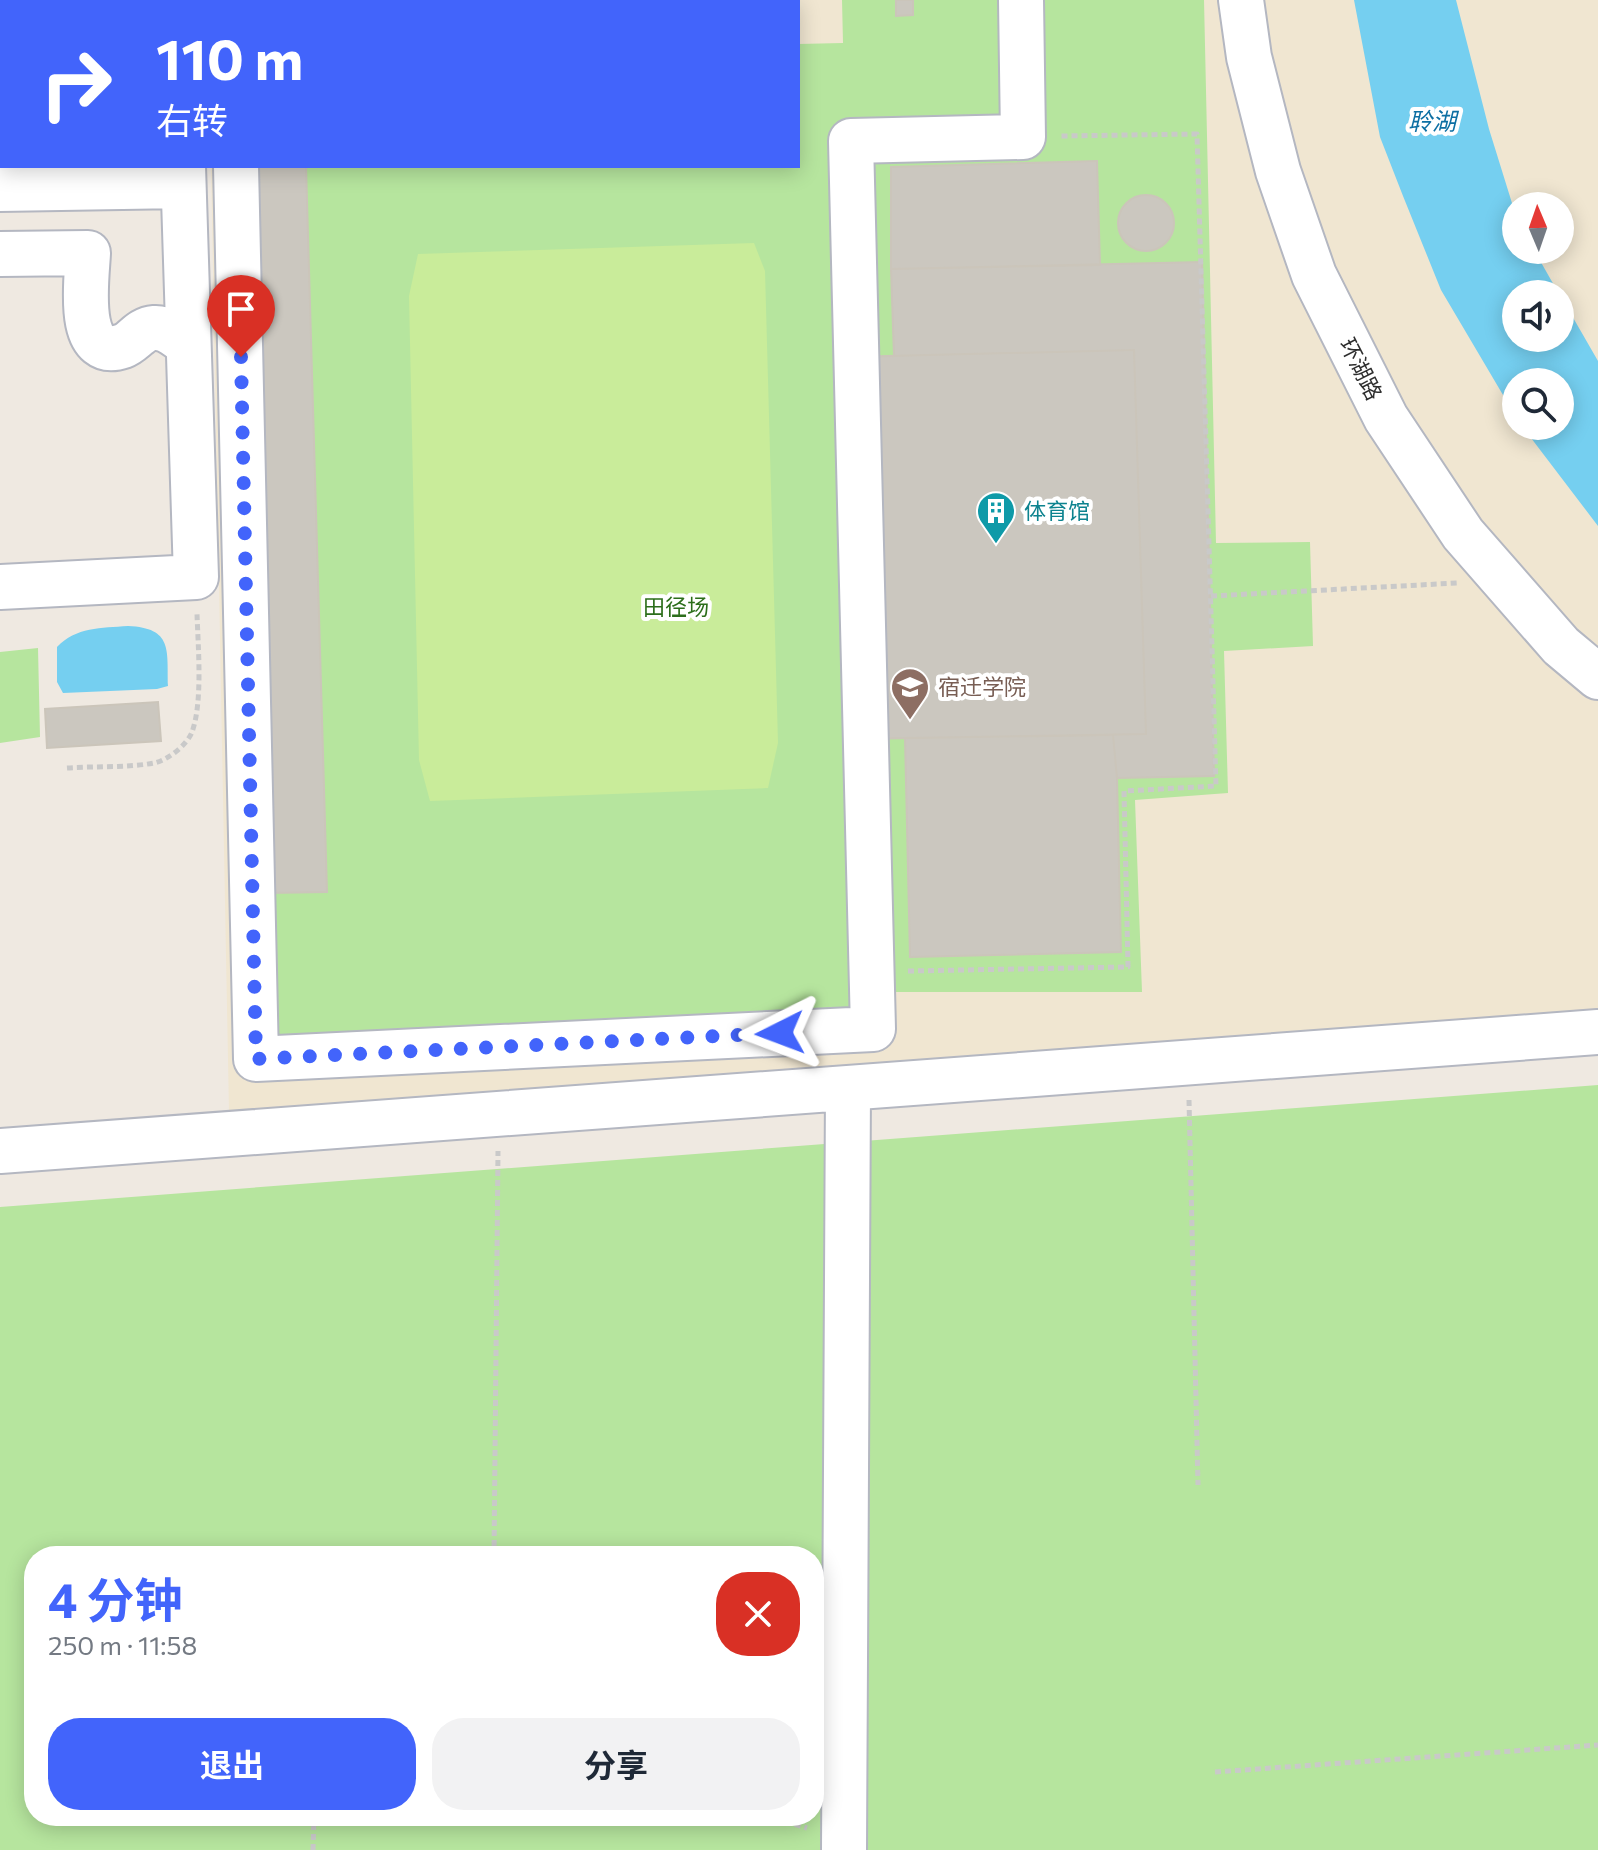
<!DOCTYPE html>
<html lang="zh">
<meta charset="utf-8">
<style>
body{margin:0;font-family:Commissioner,"Noto Sans SC",sans-serif;background:#f2f2f3;color:#1f2937;height:100vh;display:flex;flex-direction:column;font-size:30px;white-space:nowrap}
*{box-sizing:border-box;margin:0}
p{font-size:26px;color:#747a83}
.icon{flex:none;width:44px;height:44px;fill:none;stroke:currentColor;stroke-width:2;stroke-linecap:round;stroke-linejoin:round}
.map{position:relative;flex:1;overflow:hidden}
.panel{position:absolute;left:24px;top:1546px;width:800px;height:280px;display:flex;flex-direction:column;background:#fff;border-radius:32px;box-shadow:0 4px 20px #0003}
.panel>*{flex:none}
.top-card{position:absolute;left:0px;top:0px;width:800px;height:168px;box-shadow:0 4px 20px #0003;background:#4264fb;color:#fff;overflow:hidden}
.needle{width:52px;rotate:358deg}
.buttons{position:absolute;left:1502px;top:192px;display:grid;gap:16px}
.buttons a{display:grid;place-items:center;width:72px;height:72px;border-radius:50%;background:#fff;box-shadow:0 4px 20px #0003;font-size:40px}
.pin{position:absolute;display:grid;place-items:center;width:68px;height:68px;color:#fff;margin:-82px -34px;border-radius:50% 50% 50% 0;rotate:-45deg;box-shadow:0 0 8px #0007}
.pin .icon{rotate:45deg}
.me{position:absolute;width:88px;margin:-44px;rotate:267deg;stroke-linejoin:round;filter:drop-shadow(0 0 6px #0008)}
.turn{display:flex;align-items:center;gap:28px;height:168px;padding:0 24px;font-size:36px}
.turn .icon{width:104px;height:104px;stroke-width:2.5}
.turn b{display:block;font-size:56px;line-height:68px}
.round{display:grid;place-items:center;flex:none;width:84px;height:84px;border-radius:32px;background:#f2f2f3}
.summary{display:flex;align-items:center;justify-content:space-between;height:136px;padding:0 24px}
h1{font-size:48px;font-weight:700;line-height:60px;color:#4264fb}
.button{display:flex;gap:16px;margin-top:auto;padding:16px 24px}
.button a{flex:1;height:92px;border-radius:32px;background:#4264fb;color:#fff;font-size:32px;font-weight:700;line-height:92px;text-align:center}
.button a+a{background:#f2f2f3;color:#1f2937}
.map>svg:first-child{display:block}
.education{fill:#f0e6d1;fill-rule:evenodd}
.green{fill:#b6e59e;fill-rule:evenodd}
.pitch{fill:#c9ec9a}
.water{fill:#75cff0}
.building{fill:#cbc7bf;stroke:#cbc5ba;stroke-width:2}
.lines{fill:none;stroke-linecap:round;stroke-linejoin:round}
.minor-casing{stroke:#b4b7c1;stroke-width:48}
.path{stroke:#c9c9c9;stroke-width:5;stroke-dasharray:6 4;stroke-linecap:butt}
.minor{stroke:#fff;stroke-width:44}
.route{stroke:#4264fb;stroke-width:14;stroke-dasharray:0 25.2}
.labels{text-anchor:middle;stroke-width:8;stroke-linejoin:round;paint-order:stroke}
.street-label{font-size:22px;fill:#2e2e2e;stroke:#fff}
.culture-label{font-size:22px;fill:#0d838f;stroke:#fff;text-anchor:start}
.park-label{font-size:22px;fill:#2c6e1b;stroke:#fff}
.education-label{font-size:22px;fill:#785e54;stroke:#fff;text-anchor:start}
.water-label{font-size:24px;font-style:italic;fill:#0d6fa3;stroke:#fff}
</style>
<div class="map">
<svg width="1598" height="1850" viewBox="0 0 1598 1850">
<rect width="100%" height="100%" fill="#efe9e1"/>
<path class="education" d="M207,0H1598V1015L229,1112L211,166H798V2ZM1516,206H1560V250H1516ZM1516,294H1560V338H1516ZM1516,382H1560V426H1516Z"/>
<path class="green" d="M842,0H1204L1216,543L1310,542L1313,646L1224,651L1228,793L1135,800L1142,992H893L894,1039L245,1071L224,166H798V44L843,43Z
M38,648L40,737L0,743V652Z
M1598,1085V1850H0V1207ZM34,1556H814V1816H34Z"/>
<path class="pitch" d="M754,243L765,271L778,743L768,788L430,801L419,760L409,296L418,254Z"/>
<path class="water" d="M1354,0H1456L1489,129L1516,216V250H1534L1559,294H1516V338H1560V295L1598,361V526L1522,426H1560V382H1516V417L1441,290L1403,196L1380,137Z
M128,626C173,628 167,650 168,686L157,689L63,693L57,682V647C76,627 101,628 128,626Z"/>
<path class="building" d="M896,0H913V15L896,16Z
M1097,161L1100,265L891,269V167Z
M249,166H306L327,892L270,893Z
M1118 223a28 28 0 1 1 56 0a28 28 0 1 1-56 0Z
M1202,262L1214,776L1117,778L1121,952L910,957L905,738L857,739L848,357L894,356L891,269Z
M1134,350L1146,734L857,739L848,357Z
M158,702L161,741L47,748L45,709Z
M1113,735L1117,778L1121,952L910,957L905,738Z"/>
<g class="lines">
<defs>
<path id="minor" d="M17,0V2
M178,0V2
M233,0V2
M1241,0L1249,57L1278,171L1314,275L1386,418L1463,534L1561,646L1598,677
M0,125H2
M236,166L256,1059L873,1029L851,141L1023,137L1021,0
M0,189L183,186
M0,254L88,253C87,277 74,363 123,346C134,342 140,329 154,328C167,327 178,337 187,344
M0,587L196,577L183,166
M0,1151L1598,1032
M844,1850L848,1088"/>
</defs>
<use href="#minor" class="minor-casing"/>
<path class="path" d="M440,2L455,0
M1211,596L1457,583
M67,768C95,766 127,768 154,763C168,760 187,745 192,732C203,702 198,646 197,614
M908,971L1128,967L1124,791L1216,786L1197,134L1060,136
M1189,1100L1198,1485
M494,1556L498,1151
M1215,1772L1598,1745
M766,1816L807,1828
M313,1850L314,1816"/>
<use href="#minor" class="minor"/>
</g>
<g class="lines">
<path class="route" d="M241,357L256,1059L780,1033"/>
</g>
<defs>
<symbol id="building-pin" viewBox="-11 -11 22 30"><path d="M0 17L-7.5 6A9.5 9.5 0 1 1 7.5 6Z" fill="#0f9aa8" stroke="#fff"/><path d="M-4-6H4V6H1V3H-1V6H-4ZM-2.5-4.3h1.7v1.8h-1.7ZM.8-4.3h1.7v1.8H.8ZM-2.5-1h1.7V.8h-1.7ZM.8-1h1.7V.8H.8Z" fill="#fff"/></symbol>
<symbol id="university-pin" viewBox="-11 -11 22 30"><path d="M0 17L-7.5 6A9.5 9.5 0 1 1 7.5 6Z" fill="#8d6e63" stroke="#fff"/><path d="M0-5L7-2L0 1L-7-2ZM-4 1L0 2.5L4 1V4Q0 6-4 4Z" fill="#fff"/></symbol>
</defs>
<g fill-rule="evenodd">
<use href="#building-pin" x="974" y="489" width="44" height="60"/>
<use href="#university-pin" x="888" y="665" width="44" height="60"/>
</g>
<g class="labels">
<g class="street-label">
<text transform="translate(1361 369) rotate(63)" y="8">环湖路</text>
</g>
<g class="culture-label">
<text x="1024" y="519">体育馆</text>
</g>
<g class="park-label">
<text x="676" y="615">田径场</text>
</g>
<g class="education-label">
<text x="938" y="695">宿迁学院</text>
</g>
<g class="water-label">
<text x="1432" y="130">聆湖</text>
</g>
</g>
</svg>
<div class="buttons">
<a><svg class="needle" viewBox="-14 -14 28 28"><path d="M0-13l5 13h-10z" fill="#e53935"/><path d="M0 13l5-13h-10z" fill="#747a83"/></svg></a>
<a><svg class="icon" aria-label="sound" viewBox="0 0 24 24"><path d="M4 9h4l5-4v14l-5-4H4zM17 9q2 3 0 6"/></svg></a>
<a><svg class="icon" aria-label="search" viewBox="0 0 24 24"><circle cx="10" cy="10" r="6"/><path d="M15 15l6 6"/></svg></a>
</div>
<div class="pin" style="left:241px;top:357px;background:#d93025"><svg class="icon" aria-label="arrive" viewBox="0 0 24 24"><path d="M6 21V4h12l-3 4 3 4H6"/></svg></div>
<svg class="me" style="left:780px;top:1033px" viewBox="-20 -20 40 40"><path d="M0-17L14 15 0 8-14 15z" fill="#4264fb" stroke="#fff" stroke-width="4"/></svg>
<div class="top-card">
<div class="turn"><svg class="icon" aria-label="right" viewBox="0 0 24 24"><path d="M7 20v-9h11M14 6l5 5-5 5"/></svg><div><b>110 m</b>右转</div></div>
</div>
<section class="panel">
<div class="summary"><div><h1>4 分钟</h1><p>250 m · 11:58</p></div><a class="round" style="background:#d93025;color:#fff"><svg class="icon" aria-label="close" viewBox="0 0 24 24"><path d="M6 6l12 12M18 6L6 18"/></svg></a></div>
<div class="button"><a>退出</a><a>分享</a></div>
</section>
</div>
